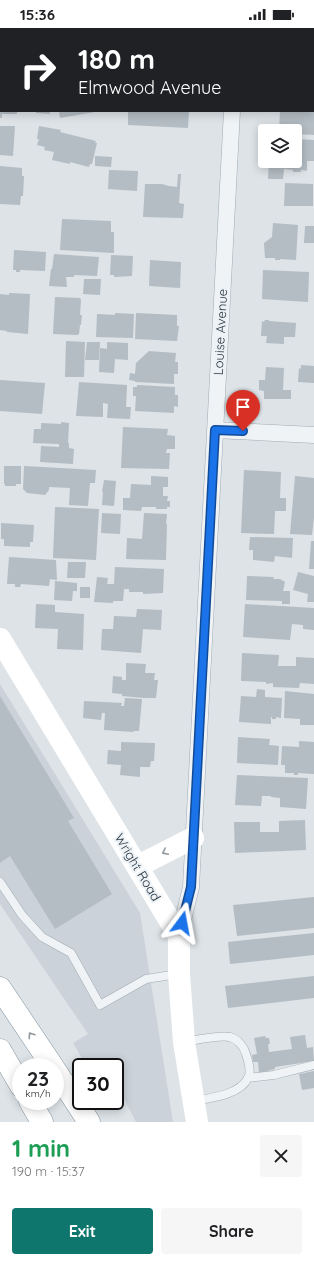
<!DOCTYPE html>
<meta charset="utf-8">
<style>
body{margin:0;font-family:Quicksand,sans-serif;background:#f6f6f6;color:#202124;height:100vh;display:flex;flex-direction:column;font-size:15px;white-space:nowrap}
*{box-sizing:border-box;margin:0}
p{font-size:13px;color:#757577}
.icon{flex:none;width:22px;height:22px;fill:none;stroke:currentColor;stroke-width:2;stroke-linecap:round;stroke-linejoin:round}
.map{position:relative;height:1094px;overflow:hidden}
.sheet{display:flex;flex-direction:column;background:#fff;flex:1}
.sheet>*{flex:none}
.top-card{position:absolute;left:0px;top:0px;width:314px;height:84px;box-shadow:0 2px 10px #0003;background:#202124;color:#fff;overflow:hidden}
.buttons{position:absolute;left:258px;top:96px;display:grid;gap:8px}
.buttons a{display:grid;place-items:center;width:44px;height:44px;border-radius:4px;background:#fff;box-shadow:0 2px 10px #0003;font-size:20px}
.speed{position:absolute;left:12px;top:1030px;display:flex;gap:8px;font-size:20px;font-weight:700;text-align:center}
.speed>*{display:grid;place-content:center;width:52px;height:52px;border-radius:50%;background:#fff;box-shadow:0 2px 10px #0003;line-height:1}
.speed small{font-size:10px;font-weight:400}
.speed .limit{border:2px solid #111;border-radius:6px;background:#fff;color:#111}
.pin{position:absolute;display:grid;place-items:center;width:34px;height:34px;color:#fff;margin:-41px -17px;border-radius:50% 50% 50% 0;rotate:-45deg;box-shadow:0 0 4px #0007}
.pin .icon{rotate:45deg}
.me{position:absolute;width:44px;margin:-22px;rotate:13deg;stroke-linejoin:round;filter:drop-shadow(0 0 3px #0008)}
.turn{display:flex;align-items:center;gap:14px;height:84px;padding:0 12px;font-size:18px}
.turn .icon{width:52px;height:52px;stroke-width:2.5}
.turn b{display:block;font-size:28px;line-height:34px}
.round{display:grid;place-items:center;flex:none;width:42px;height:42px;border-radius:4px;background:#f6f6f6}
.overview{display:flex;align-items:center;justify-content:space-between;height:68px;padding:0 12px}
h1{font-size:24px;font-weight:800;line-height:30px;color:#1e9e55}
.cta{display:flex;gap:8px;margin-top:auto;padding:8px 12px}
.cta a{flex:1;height:46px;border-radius:4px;background:#0f766e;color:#fff;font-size:16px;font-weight:800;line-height:46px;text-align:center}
.cta a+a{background:#f6f6f6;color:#202124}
.status{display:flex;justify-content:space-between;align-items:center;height:28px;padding:0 20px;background:#fff;direction:ltr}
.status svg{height:11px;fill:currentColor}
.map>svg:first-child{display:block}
.built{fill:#cbd2da}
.building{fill:#b4bdc4}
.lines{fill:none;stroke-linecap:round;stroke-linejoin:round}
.lane-casing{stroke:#a2abb1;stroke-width:9}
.street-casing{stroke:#a2abb1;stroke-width:17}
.highway-casing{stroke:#84939e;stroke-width:23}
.lane{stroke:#f0f3f6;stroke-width:8}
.street{stroke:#f0f3f6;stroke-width:16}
.secondary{stroke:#fff;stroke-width:22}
.highway{stroke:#fff;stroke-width:22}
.oneway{stroke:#92999e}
.route-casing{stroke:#114b97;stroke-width:10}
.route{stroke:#1a73e8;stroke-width:7}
.labels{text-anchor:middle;stroke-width:4;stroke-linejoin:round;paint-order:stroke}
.street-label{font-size:13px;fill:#26333e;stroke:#ecf1f5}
</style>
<div class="status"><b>15:36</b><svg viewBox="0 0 49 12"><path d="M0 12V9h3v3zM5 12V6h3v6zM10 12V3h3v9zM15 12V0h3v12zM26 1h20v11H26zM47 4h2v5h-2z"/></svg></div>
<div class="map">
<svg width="314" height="1094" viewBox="0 0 314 1094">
<rect width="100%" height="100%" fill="#dde3e7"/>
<path class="built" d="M0,656L140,885L173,1094H136L115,1053V1039H108L105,1035L98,1039H87L73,1015L88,1006L0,876Z"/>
<path class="building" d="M0,83H17V86H2V90H0Z
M36,83H50V86L36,85Z
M59,83H95V84L60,90Z
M128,83H189L188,100L128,97Z
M280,83H314V107L295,106V103H279Z
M0,98H15L13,128L0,127Z
M39,98L61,102L60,104L96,113L95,115H97L92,136H90L89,139L70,134V136L52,132L54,124L44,122L45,119L37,117L39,111H37Z
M295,111L314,112V133H307V143L301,142V144H293V142L284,141L283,151H268L269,133H295Z
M95,128L112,129L111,139L95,138Z
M0,138L22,140V148H24L23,168H21L20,177L0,176Z
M109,142L138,143L137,163L108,161Z
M178,146H181L179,175L184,176L183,190L143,189L145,156H162L169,158L177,159Z
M285,155L313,156V178H284Z
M62,191L111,193V204H114V225L60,222Z
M273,195L298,197L296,232L280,231V232H275V230H265L264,215L272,209Z
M305,198H314V215H304Z
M14,222L46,224L45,243L20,242V244H16V242H13Z
M54,226L99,229L97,248L74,247V249H66L67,259L49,258L51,241H52Z
M111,227L133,228L132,248L114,249V247H110Z
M150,232L181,234L180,260L149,258Z
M263,242L309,244L308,274L262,271Z
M84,251H101L100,267L83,266Z
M9,265L30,266L28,306L7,304V303L0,302V266L9,267Z
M55,269L80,270L81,272L80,287H82L81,297H80L79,306L77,307L53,306Z
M115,285L134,286L133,310L96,309L97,286L115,287Z
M136,285L177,287V298H179L177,313L135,311Z
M265,292H269V293L296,295L295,309H284V316L266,315L267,308H261L262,293L264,294Z
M66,313L85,314L84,349H65Z
M87,314H100L99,332H85Z
M107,314L128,315V332L115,331L114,345L99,344L100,320L107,321Z
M149,323L176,325L175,334H178V346H174V356L135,354V353L129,352L130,345L135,346L136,335Z
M301,337L314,338V355L298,354L299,340L301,341Z
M266,339L284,340L283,362H291V371H264V363L259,362V352H265Z
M0,352L45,355L42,386L0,383Z
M79,354L127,357L126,379H131L130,391L107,390L108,376L103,375V389L76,388Z
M137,357L175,359V367H178V379L174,378V385L135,383L136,368H133V359H137Z
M61,394L69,395L68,415H69V420L74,421L73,436L40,434L41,418L59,419V416L33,415L34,401H41V395L61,396Z
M123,399L168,401L167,407L175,408V421H167L166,425H170L169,441L121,440Z
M4,438H21V456H16V458H5V456H4Z
M24,438L96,442L95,455H90L88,478L69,477L70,460L49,459V462L45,467L27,465L23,461Z
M244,442L281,444L280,470H286V483H275L274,506L241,505Z
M151,448L168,449V459H163V468H168L167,473H170V479H167V481H156V479H142L141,483L123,482V470H130L131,456L151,457Z
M295,448L314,450V490L312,507L290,506Z
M104,452L116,453L114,478L102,477L103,464H102Z
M55,479L99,481L96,532L53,530Z
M102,485L121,486L120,506L101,505Z
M144,485L167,486L166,496H167L166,532L126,531L127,510L142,511Z
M1,495L34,497L33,514H30V519L4,518V511H1Z
M250,509L293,510L292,530L275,528L274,534L253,532V522H249Z
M311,513H314V541H309Z
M9,529L56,532L57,552L50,551L49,558L21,556L20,559H15V556H7Z
M68,534H86L85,550H67Z
M115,539L164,541L163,565L143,566V564H129V561H124L123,573H113V575L94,574L97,549L108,550L107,556H114Z
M298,544L314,548V574H307L308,566L293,562Z
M247,548L274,549L273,551H280L285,554L283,563H290V576H282V573L246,572Z
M55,553L77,555V563H73L72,573L54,572Z
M80,559H90V570H80Z
M36,576L55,577V584L84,586L83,622L57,621L58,601L35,600Z
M245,576L314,580V602L303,601V597L292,596L290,612L243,609Z
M137,581L162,582L161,602L143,601L141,625L101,622L102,601H113L114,588L136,589Z
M242,625L279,627L278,638H296V629L314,630V656L300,655L299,660L273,659V655L266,656V654L241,653Z
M126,635L146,636L145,645H155L154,652H158L156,670H144L122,668V666L112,665L113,648L122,649V652H126Z
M257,661L265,662V669L282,670L281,690L276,689V691H272V689H271V696L239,694L241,668L256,669Z
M285,663L314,666V697H300V691L284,690Z
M0,668L74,790L68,793L112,866L55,901L10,828L0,835Z
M125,670L142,671L139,703H134L133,704L104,702L105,685H102L101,692L83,690L84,673L122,675L121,678H124Z
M238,709L270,711L269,717L279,718L278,737L237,735Z
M299,713L314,714V746L298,745V747H294V745H285V737H281L282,718L299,719Z
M121,714L155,715L154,733H151L150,739H140V749L120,747L121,737L107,736L108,722L121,723Z
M237,747L308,750L306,781L280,779V770L271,769V768H262L261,778L235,777Z
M305,792L306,822L235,825L234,794H260V804H279V793Z
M314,869V900L237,908L233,877Z
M314,905V927L230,936L228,914Z
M314,948V970L228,980L225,958Z
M305,1007L307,1020L313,1019L314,1033L275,1039V1041L259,1045L258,1034H253L252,1027L257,1026L254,1010L265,1008L266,1010H269L270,1016H268L269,1024L292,1021L290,1009Z
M314,1043V1060L302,1062L299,1046Z"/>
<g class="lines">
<defs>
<path id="lane" d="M0,854L22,887L42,909L71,925L100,977L146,951L178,946
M184,1014C195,1012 220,1007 230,1009C238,1011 244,1019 246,1026C248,1033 252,1043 248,1050C240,1067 210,1070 193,1073
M248,1050L274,1047L314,1037"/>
<path id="street" d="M236,1V0
M215,402L314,407
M179,908L191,859L232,83"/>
<path id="highway" d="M0,960L53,1039
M0,1022L21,1058
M55,1042L89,1094
M30,1073L42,1094"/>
</defs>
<use href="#lane" class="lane-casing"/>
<use href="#street" class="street-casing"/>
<use href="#highway" class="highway-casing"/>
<use href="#lane" class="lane"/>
<use href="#street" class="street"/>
<path class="secondary" d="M0,611L179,908V946L184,1014L197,1094
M138,838L193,810"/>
<use href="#highway" class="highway"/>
</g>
<defs><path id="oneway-chevron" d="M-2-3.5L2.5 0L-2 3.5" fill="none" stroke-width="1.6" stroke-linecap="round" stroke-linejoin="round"/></defs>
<g class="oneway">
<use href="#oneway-chevron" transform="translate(165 824) rotate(153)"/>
<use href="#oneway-chevron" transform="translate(31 1007) rotate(-124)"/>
</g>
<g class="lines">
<defs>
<path id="route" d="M182,895L191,859L215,402L243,403"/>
</defs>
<use href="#route" class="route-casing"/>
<use href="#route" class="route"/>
</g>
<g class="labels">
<g class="street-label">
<text transform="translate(220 304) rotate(-87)" y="5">Louise Avenue</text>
<text transform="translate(138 839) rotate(59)" y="5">Wright Road</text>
</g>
</g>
</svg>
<div class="buttons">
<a><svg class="icon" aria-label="layers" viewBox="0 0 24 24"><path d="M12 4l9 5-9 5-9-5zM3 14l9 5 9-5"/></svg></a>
</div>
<div class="speed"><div>23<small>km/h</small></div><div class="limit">30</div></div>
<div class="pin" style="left:243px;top:403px;background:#d93025"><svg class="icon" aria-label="arrive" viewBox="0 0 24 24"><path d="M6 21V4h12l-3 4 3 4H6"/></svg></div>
<svg class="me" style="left:182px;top:895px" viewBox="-20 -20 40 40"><path d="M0-17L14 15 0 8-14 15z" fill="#1a73e8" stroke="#fff" stroke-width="4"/></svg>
<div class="top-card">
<div class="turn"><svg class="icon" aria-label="right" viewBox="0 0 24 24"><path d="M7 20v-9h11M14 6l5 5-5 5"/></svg><div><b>180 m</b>Elmwood Avenue</div></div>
</div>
</div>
<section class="sheet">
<div class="overview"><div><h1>1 min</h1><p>190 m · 15:37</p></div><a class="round"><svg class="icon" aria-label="close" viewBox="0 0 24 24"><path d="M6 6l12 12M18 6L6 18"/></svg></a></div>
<div class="cta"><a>Exit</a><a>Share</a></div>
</section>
